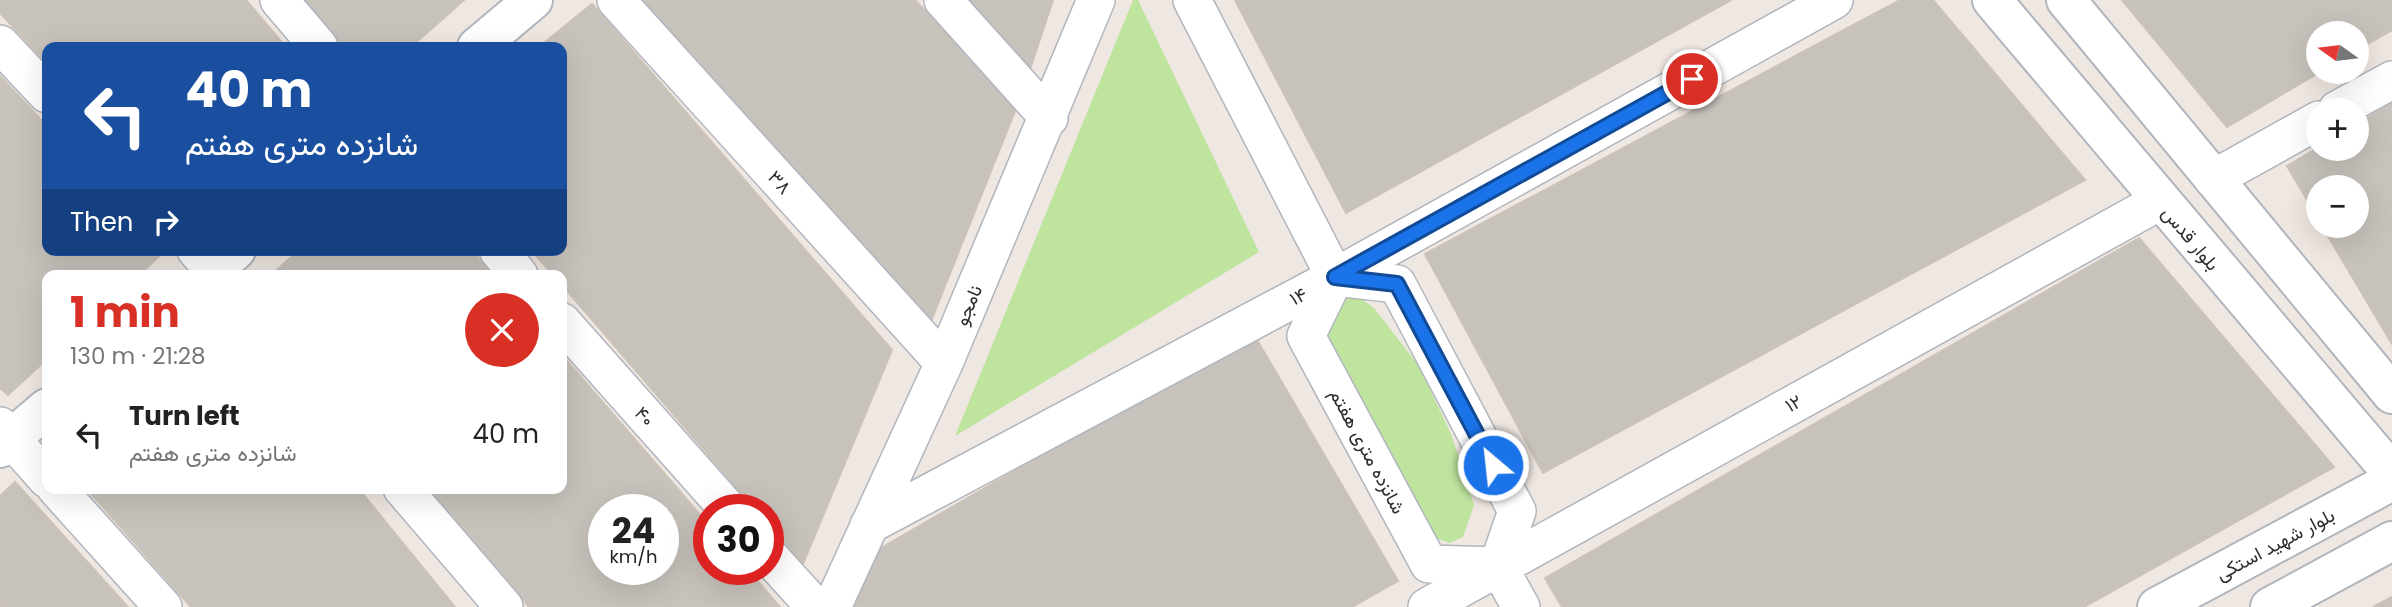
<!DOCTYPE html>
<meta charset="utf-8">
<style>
body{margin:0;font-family:Poppins,Vazirmatn,sans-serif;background:#f2f2f2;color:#222;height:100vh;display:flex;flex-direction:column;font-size:26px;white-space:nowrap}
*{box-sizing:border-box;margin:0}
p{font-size:23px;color:#767676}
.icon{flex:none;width:38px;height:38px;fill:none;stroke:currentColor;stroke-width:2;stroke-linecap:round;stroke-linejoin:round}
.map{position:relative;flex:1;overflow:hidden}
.drawer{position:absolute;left:42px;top:270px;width:525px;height:224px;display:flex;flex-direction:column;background:#fff;border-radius:14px;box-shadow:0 7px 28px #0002}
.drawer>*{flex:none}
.guide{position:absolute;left:42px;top:42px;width:525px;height:214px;border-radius:14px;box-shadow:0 7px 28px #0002;background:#1a4fa0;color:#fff;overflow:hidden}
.needle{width:46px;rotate:284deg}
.controls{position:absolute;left:2306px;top:21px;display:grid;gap:14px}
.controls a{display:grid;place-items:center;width:63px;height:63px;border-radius:50%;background:#fff;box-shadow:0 7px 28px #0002;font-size:35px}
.speed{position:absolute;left:588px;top:494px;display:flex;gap:14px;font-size:35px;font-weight:700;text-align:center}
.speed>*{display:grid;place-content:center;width:91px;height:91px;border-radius:50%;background:#fff;box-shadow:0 7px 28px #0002;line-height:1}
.speed small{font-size:18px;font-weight:400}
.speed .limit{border:10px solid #d22;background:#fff;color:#111}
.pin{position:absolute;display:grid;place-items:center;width:60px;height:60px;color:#fff;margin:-30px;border:4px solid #fff;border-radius:50%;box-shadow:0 2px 7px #0007}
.me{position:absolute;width:77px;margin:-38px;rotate:332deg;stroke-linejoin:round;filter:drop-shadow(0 0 5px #0008)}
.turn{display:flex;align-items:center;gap:24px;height:147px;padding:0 28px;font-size:32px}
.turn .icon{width:91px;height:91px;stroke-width:2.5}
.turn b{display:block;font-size:49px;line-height:60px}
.then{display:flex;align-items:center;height:66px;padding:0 28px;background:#0003;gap:14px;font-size:26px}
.round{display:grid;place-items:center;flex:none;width:74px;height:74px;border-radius:37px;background:#f2f2f2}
.overview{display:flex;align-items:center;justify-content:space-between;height:119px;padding:0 28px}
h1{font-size:42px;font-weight:700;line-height:52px;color:#d93025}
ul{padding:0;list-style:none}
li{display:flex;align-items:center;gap:21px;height:91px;padding:0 28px}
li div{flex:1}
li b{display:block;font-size:26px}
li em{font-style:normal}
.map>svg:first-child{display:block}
.green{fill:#bee49e}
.building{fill:#c8c2bc;stroke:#cbc3ba;stroke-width:2;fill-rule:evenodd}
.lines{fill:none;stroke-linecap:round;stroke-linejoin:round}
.minor-casing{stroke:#b1b5be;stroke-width:40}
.tertiary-casing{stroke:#b1b5be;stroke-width:42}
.secondary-casing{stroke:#b1b5be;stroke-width:42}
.minor{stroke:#fff;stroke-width:37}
.tertiary{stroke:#fff;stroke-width:38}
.secondary{stroke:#fff;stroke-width:38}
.route-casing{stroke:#114b97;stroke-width:18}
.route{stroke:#1a73e8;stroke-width:12}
.labels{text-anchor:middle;stroke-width:5;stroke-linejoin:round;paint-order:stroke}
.street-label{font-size:19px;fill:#2e2e2e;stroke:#fff}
</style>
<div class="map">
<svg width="2392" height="607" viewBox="0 0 2392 607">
<rect width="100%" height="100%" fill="#efe7e1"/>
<path class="green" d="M1133,0H1138L1259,252L955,436Z
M1342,285L1374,308L1419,366L1451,434L1474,505L1463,537L1450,543L1433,537L1318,325Z"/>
<path class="building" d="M0,0H246L286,47H47V63L0,13Z
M298,0H464L411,47H338Z
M643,0H915L1017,106L929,326Z
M962,0H1053L1028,75Z
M1235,0H1731L1346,213Z
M1900,0H1933L2085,180L1543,473L1425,254Z
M2122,0H2392V30L2357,50V33H2319L2320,72L2227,127Z
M592,4L892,350L803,564L768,524V509H755L562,285V275H553L531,250H562V47H539Z
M0,76L47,126V250L165,251L139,275H47V359L8,395L0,388Z
M2392,103V344L2322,226H2357V187H2319V220L2287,166L2319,147L2357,149V124Z
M2139,238L2334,467L2084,607H1562L1545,578Z
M299,250H471L492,275H271Z
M1253,333L1398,581L1352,607H851L876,551Z
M562,355L709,525V569H747L780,607H529L429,488H562ZM604,509H663V569H604Z
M15,482L128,607H0V496Z
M86,488H358L455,607H191Z
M2392,597V607H2373Z"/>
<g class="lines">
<defs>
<path id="minor" d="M279,0L319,47
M616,0L944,363
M943,0L1049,118
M1192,0L1335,277
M0,44L47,94
M2337,110L2392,80
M2213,179L2319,120
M196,250L218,275
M498,250L519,275
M1335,277L1397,284L1517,511L1498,566L1521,607
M1335,277L1306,336L1429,564L1497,566
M562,322L728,509
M0,426L47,479
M56,488L163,607
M402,488L504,607
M869,525L1335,277L1834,0
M768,555L815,607
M832,607L944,363L1096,0
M1427,607L2160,201"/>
<path id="tertiary" d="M477,47L533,0
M207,275L236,250
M0,448L47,408"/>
<path id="secondary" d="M1992,0L2392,473
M2066,0L2392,394
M2157,607L2392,481
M2270,607L2392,541"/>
</defs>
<use href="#minor" class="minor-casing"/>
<use href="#tertiary" class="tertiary-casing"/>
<use href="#secondary" class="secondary-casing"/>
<use href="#minor" class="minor"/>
<use href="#tertiary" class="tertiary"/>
<use href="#secondary" class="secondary"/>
</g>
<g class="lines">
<defs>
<path id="route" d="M1493,465L1397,284L1335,277L1692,79"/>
</defs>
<use href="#route" class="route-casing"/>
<use href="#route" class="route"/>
</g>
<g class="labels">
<g class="street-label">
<text transform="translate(780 182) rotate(48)" y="7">۳۸</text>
<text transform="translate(2191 238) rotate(50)" y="7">بلوار قدس</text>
<text transform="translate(1298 296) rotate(-28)" y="7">۱۴</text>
<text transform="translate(968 305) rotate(-67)" y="7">نامجو</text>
<text transform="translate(1793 403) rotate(-29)" y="7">۱۲</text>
<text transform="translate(645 416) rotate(48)" y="7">۴۰</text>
<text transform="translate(1368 451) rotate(62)" y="7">شانزده متری هفتم</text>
<text transform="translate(2275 544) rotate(-28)" y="7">بلوار شهید استکی</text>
</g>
</g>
</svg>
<div class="controls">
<a><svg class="needle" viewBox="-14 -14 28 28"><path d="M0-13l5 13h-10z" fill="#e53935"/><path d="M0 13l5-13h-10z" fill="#767676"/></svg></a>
<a>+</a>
<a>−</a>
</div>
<div class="speed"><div>24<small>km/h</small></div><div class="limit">30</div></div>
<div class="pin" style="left:1692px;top:79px;background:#d93025"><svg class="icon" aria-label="arrive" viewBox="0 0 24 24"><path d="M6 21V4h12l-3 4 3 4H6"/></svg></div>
<svg class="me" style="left:1493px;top:465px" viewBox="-20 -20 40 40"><circle r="17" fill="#1a73e8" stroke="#fff" stroke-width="3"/><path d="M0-11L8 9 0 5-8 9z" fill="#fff"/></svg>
<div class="guide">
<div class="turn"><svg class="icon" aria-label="left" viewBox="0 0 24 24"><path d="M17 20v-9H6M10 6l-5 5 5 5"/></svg><div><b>40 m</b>شانزده متری هفتم</div></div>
<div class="then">Then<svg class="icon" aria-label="right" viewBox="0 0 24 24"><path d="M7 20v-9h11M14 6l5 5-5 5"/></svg></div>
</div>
<section class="drawer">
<div class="overview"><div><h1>1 min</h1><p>130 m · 21:28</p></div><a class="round" style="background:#d93025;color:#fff"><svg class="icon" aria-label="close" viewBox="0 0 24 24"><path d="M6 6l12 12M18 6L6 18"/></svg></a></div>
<ul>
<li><svg class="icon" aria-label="left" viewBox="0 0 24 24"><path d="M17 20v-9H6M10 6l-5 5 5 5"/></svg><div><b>Turn left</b><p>شانزده متری هفتم</p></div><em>40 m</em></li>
</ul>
</section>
</div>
